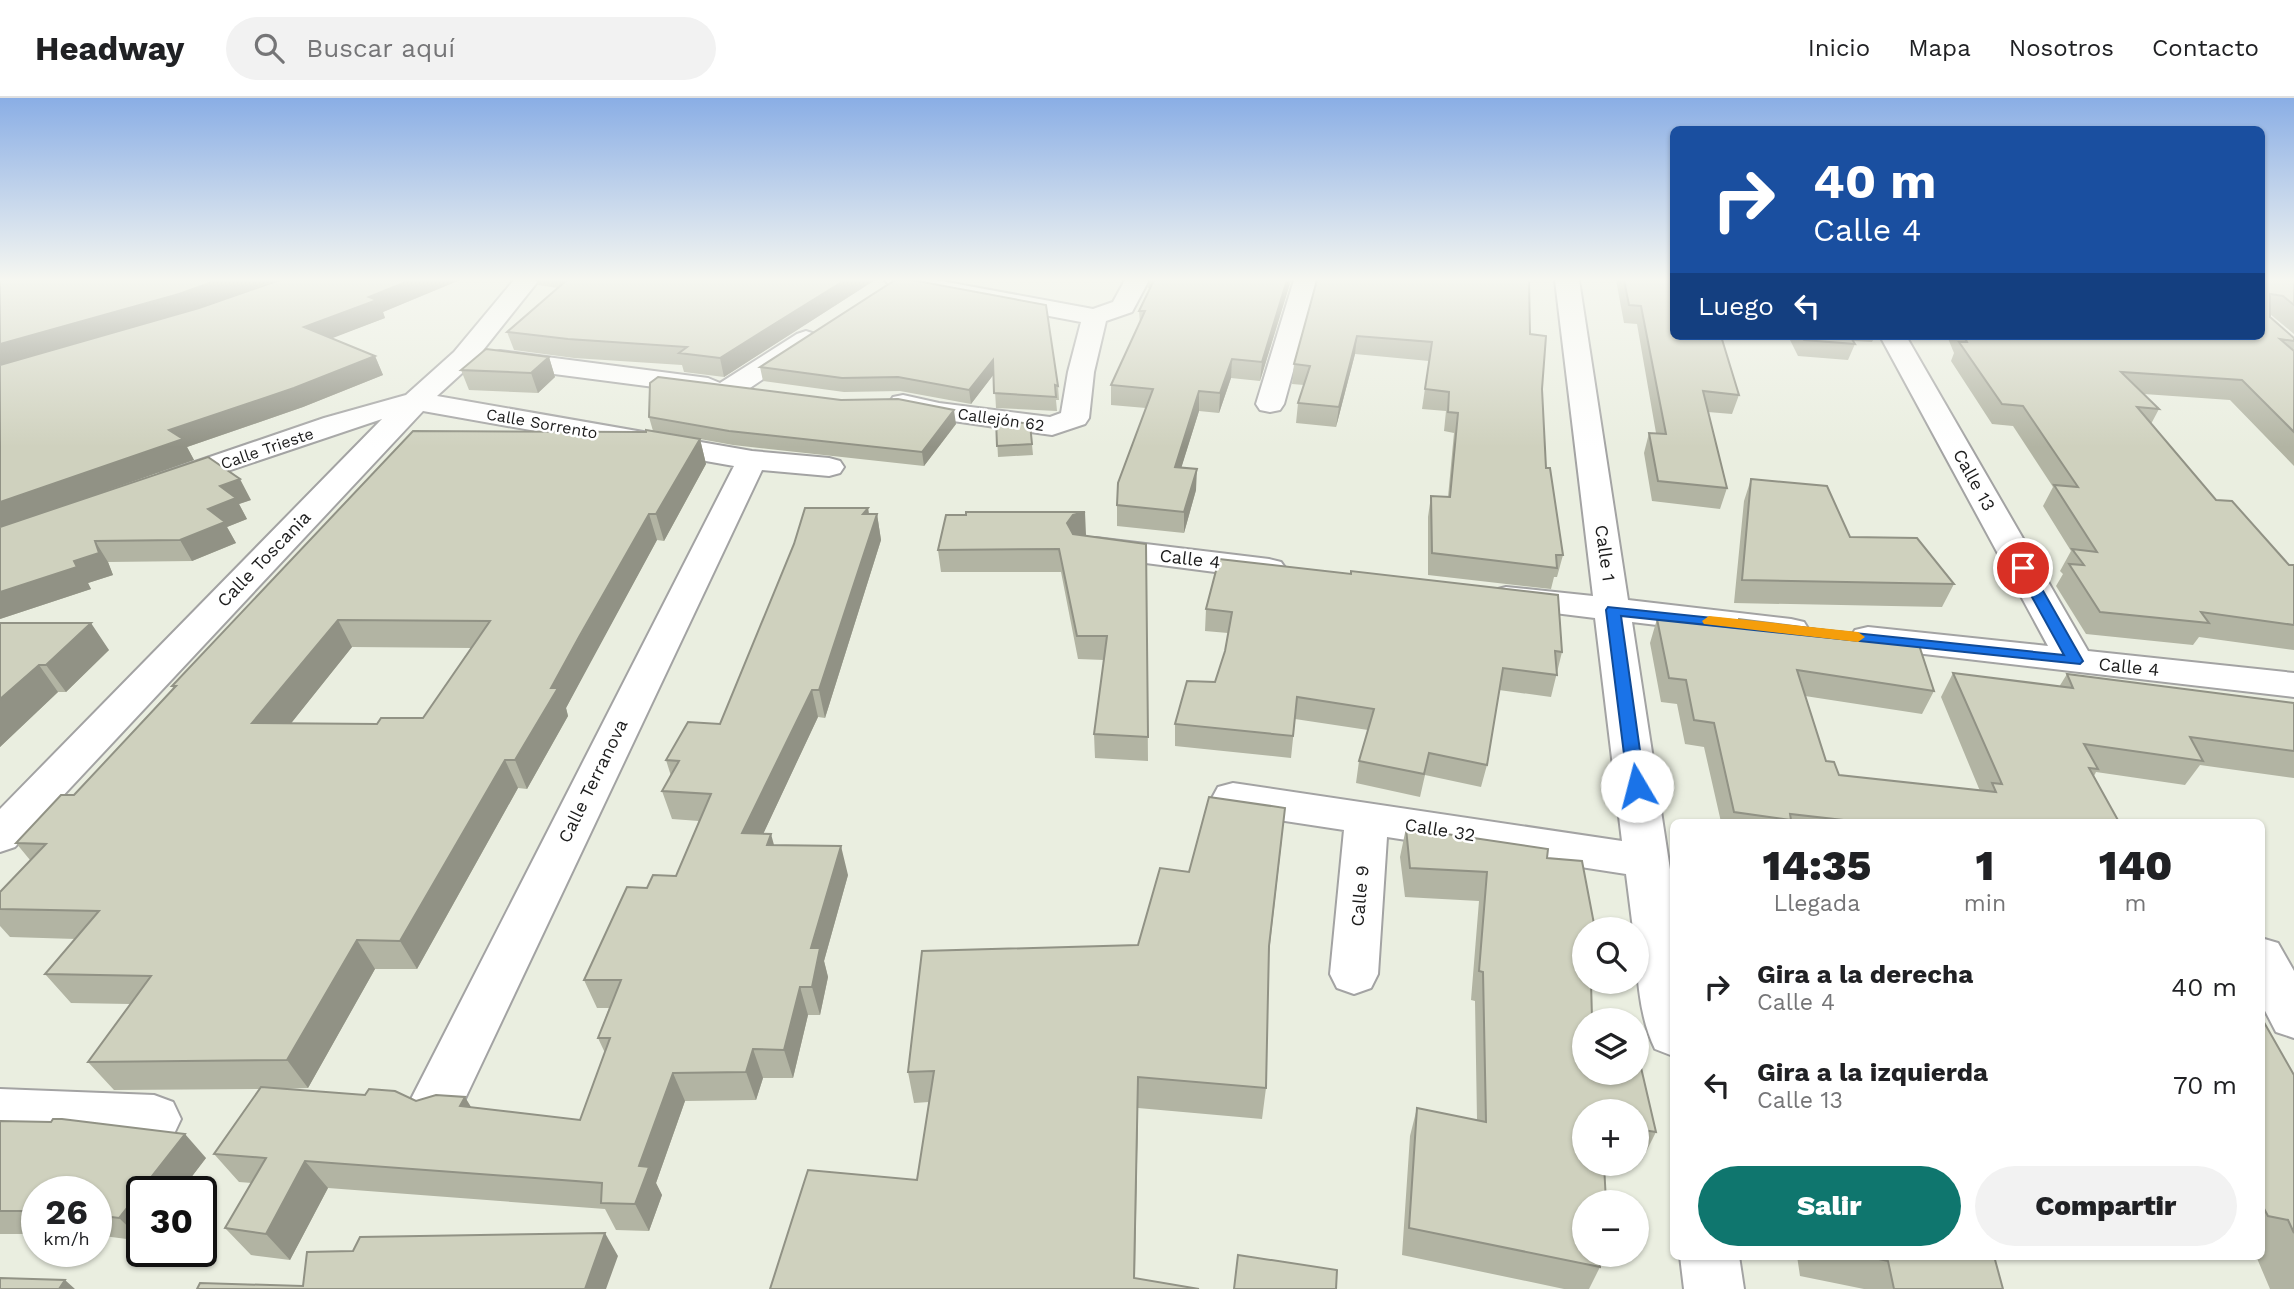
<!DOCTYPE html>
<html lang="es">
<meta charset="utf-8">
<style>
body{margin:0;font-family:"Work Sans",sans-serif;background:#f2f2f2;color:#202124;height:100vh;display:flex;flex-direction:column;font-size:26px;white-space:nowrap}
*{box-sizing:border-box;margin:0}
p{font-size:23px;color:#757577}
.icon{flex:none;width:38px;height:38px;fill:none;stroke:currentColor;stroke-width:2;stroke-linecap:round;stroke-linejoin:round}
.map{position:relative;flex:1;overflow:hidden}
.drawer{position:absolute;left:1670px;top:721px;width:595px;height:441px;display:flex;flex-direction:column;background:#fff;border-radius:10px;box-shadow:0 2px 5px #0004}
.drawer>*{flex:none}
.top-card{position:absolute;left:1670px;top:28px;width:595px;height:214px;border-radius:10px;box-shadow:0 2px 5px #0004;background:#1a4fa0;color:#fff;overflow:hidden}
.buttons{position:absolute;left:1572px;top:819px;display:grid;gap:14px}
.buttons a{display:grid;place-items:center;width:77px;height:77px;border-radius:50%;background:#fff;box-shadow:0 2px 5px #0004;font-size:35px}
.speed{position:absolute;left:21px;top:1078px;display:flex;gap:14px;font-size:35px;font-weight:700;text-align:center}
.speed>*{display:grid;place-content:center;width:91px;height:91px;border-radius:50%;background:#fff;box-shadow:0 2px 5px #0004;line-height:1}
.speed small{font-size:18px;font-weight:400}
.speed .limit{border:4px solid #111;border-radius:10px;background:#fff;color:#111}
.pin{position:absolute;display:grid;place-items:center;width:60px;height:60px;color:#fff;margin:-30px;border:4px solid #fff;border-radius:50%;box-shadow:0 2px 7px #0007}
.me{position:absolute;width:77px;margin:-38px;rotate:352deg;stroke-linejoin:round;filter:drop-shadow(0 0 5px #0008)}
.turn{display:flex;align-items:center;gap:24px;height:147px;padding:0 28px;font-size:32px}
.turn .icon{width:91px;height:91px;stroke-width:2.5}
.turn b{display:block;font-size:49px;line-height:60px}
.then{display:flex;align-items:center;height:66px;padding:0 28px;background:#0003;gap:14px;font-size:26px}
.eta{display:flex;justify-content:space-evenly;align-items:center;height:119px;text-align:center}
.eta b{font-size:42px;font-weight:800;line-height:49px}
.action{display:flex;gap:14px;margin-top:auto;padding:14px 28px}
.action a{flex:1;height:80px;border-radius:42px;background:#0f766e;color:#fff;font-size:28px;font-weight:800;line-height:80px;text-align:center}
.action a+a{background:#f2f2f2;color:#202124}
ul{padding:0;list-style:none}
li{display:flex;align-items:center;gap:21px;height:98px;padding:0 28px}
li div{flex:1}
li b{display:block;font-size:26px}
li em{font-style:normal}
header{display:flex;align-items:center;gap:42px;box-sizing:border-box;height:98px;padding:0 35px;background:#fff;border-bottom:2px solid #e0e0e0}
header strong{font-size:33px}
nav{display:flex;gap:38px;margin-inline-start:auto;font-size:24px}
.search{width:490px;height:63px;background:#f2f2f2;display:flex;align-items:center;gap:18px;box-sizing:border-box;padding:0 24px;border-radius:38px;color:#757577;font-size:26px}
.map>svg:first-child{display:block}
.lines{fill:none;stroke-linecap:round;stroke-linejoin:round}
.street-casing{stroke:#a3a3a3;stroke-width:4}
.street{fill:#fff;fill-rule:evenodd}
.wall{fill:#b2b4a3;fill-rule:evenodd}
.shaded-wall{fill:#919285}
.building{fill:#cfd1be;stroke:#919285;stroke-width:2;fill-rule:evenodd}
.route{fill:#1a73e8;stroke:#114b97;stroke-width:2}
.slow{fill:#f59e0b}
.labels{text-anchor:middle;stroke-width:5;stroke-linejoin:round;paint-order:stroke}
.far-street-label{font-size:16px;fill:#1c1c1c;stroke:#fff}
.street-label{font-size:18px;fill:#1c1c1c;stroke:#fff}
</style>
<header>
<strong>Headway</strong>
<div class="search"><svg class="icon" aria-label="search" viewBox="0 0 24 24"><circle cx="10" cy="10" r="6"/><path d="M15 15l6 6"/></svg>Buscar aquí</div>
<nav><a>Inicio</a><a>Mapa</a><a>Nosotros</a><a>Contacto</a></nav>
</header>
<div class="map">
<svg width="2294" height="1191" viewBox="0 0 2294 1191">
<rect width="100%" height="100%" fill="#eaeee0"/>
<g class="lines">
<defs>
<path id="street" d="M514,182H539L472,266L437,298L752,353L829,360L840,363L844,369L840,375L829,378L762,372L455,1022L436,1029L417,1022L409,1005L734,368L423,313L15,749L0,754V711L382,321L171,392L160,390L156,383L160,376L324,320L406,297L454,254Z
M885,182H936L1093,211L1113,204L1125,182H1149L1132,214L1106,223L1094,274L1089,320L1085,326L1052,337L939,321L893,311L889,305L893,299L903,297L939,305L1050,319L1061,315L1068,274L1081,224L897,189L889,187Z
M1294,182H1318L1284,306L1280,312L1270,314L1260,312L1256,306Z
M1555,182H1579L1628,502L1791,521L1804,524L1809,532L1804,540L1791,543L1632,524L1673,791V958L1655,951C1638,917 1636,869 1636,831H1633L1626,776L1387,739L1378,876L1371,890L1354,896L1337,890L1330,876L1344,732L1233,715L1218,711L1212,700L1218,689L1233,685L1622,743L1595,520L1506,509L1494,506L1489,499L1494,492L1506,489L1593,498Z
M806,233L815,236L819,241L815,246L738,298L728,300L718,298L716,294L708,296L500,269L491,267L487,261L491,255L500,253L708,280L720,285L797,236Z
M1880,238H1906L2088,553L2294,575V599L1855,548L1850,540L1855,532L1868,529L2048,548Z
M1096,440L1269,461L1281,464L1286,471L1281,478L1269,481L1084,457L1079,450L1084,443Z
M2261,840L2278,845L2294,873V940L2276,934L2261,905Z
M0,991L154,997L173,1004L181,1021L173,1038L154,1045L0,1039Z
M1680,1158H1739L1744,1191H1684Z"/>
</defs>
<use href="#street" class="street-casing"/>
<use href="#street" class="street"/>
</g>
<path class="wall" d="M0,182H277L191,213L280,182H460L383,214L385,220L331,240L375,258L383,277L303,309L187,349L194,362L80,402H251L239,406L247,421L227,429L236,445L192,463L108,464L113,477L88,485L91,491L0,521Z
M536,182H875L724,279L684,274L682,267L574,260L514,252L507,234L558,190L538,187Z
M1148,182H1291L1260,283L1231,280L1219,315L1199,313L1181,370L1196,392L1184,435L1117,428V407L1146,310L1111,307V287L1140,226L1139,213L1150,190H1148Z
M1317,182L1530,236L1542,291L1546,370L1563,457L1557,479H1554L1551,491L1428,477V419L1431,398L1448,399L1454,335L1444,333L1446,313L1422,311L1429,263L1355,256L1336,329L1296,325L1298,305L1304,287L1292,286L1294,266Z
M1616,182H1673L1739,297L1732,316L1708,314L1727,390L1720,411L1652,403L1644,355L1649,335H1656L1637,226L1624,225Z
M2261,182H2294V236L2270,216V219L2294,240V368L2230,302L2144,296L2159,311L2151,326L2216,402L2289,467H2294V552L2199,539L2193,547L2086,536L2056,488L2063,476L2060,473L2071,453L2043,408L2053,389L2013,328L1992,326L1951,263L1954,255L1947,238H2261Z
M1046,207L1058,288L1059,302H1056L1057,313L996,310L994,276L971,306L900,293L844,294L763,283L760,269Z
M1788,238H1875L1872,244L1853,243L1855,246L1848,262L1798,258Z
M549,259L555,279L538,295L469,292L461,272Z
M649,319L956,326L924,368L733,347L700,341L706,366L664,443L657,442L589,566L566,610L568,618L527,691L518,690L417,871H375L308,990L280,991L471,1009L580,1022L605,955L598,940L609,910H597L584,882L647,790L676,778L699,723L672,721L662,693L671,678L666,662L720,626L868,410L869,416H877L881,442L825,620L818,619L763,736L774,747L848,777L824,863L828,879L820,917H808L793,980H763L756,1002L685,1003L656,1085L662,1097L649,1133L616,1132L605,1111L328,1090L290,1162L251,1157L225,1130L252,1085L239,1084L214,1056L260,991L114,992L88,964L130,906L71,905L45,876L76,841L10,839L0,828V794L30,762L16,745L74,697L173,590L172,588L646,334L653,333ZM352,549L472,550L423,620L377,626L291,625Z
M996,321L1030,326L1033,357L998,359Z
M1751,381L1850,439L1954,486L1942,509L1734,505L1744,403Z
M1082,437L1146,446L1148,663L1095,660L1094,636L1104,562L1078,561L1061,474H941L938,452L1086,437Z
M1206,511L1562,554L1551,599L1499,592L1487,667L1481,689L1425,677L1420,699L1356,685L1359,663L1368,632L1295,621L1291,660L1175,648V626L1215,584L1225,553L1228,535L1205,533Z
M1657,521L1736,530L1739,521L1934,593L1922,616L1805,598L1826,663L1839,677L1980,693L1941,599L1953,575L2059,589L2067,576L2294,605V680L2200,667L2185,687L2096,674L2094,678L2119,724H1721L1704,649L1685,646L1677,606L1661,604L1650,545Z
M0,525L109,552L66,594H58L0,649Z
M1406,730L1547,760L1584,831L1592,920L1656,1034L1642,1062L1636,1061V1013H1584V1104L1600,1169L1589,1191H1564L1402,1157L1410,1038L1417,1010L1477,1022L1475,903L1471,902L1479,803L1405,799L1400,759Z
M1282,741L1269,855L1266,990L1262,1021L1138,1010L1135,1180L770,1191L917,1082L929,1004L914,1005L908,974L1138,847L1189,774Z
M2261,919L2294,977V1191H2270L2256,1158H2261Z
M0,1023L206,1060L180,1094H142V1143L96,1137V1094H37V1136H0Z
M1797,1158H1994L2003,1191H1864L1800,1178Z"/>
<path class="shaded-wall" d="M218,182H277L188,214L0,268V246Z
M411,182H460L383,214L385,220L312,248L304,229L369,199Z
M845,182H875L724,279L720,260Z
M1287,182H1291L1260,283L1262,264Z
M1357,238L1355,256L1336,329L1339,309Z
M375,258L383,277L303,309L187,349L194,362L0,430V404L169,332Z
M549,259L555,279L538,295L531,275Z
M1232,261L1231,280L1219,315L1220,295Z
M993,262L994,276L971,306L969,292Z
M1199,293V313L1175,390V369Z
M954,312L956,326L924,368L922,354Z
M700,341L706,366L664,443L656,416Z
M1197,371L1196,392L1184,435V414Z
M240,381L251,402L239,406L247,421L227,429L236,445L192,463L180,442L208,411L220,388Z
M868,410L871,433L877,416L881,442L825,620L819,592L863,416Z
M1085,414L1086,437L1074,439L1067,425L1073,417Z
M649,416L657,442L566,610L568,618L527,691L515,662L551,590Z
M95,443L108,464L113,477L88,485L91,491L0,521V494Z
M338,522L352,549L269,653L252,625Z
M91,525L109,552L66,594L46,567Z
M39,567L58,594L0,649V601Z
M812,592L818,619L750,764L742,735Z
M505,662L518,690L417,871L400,843Z
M771,736L779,765L767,747Z
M841,748L848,777L824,863L828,879L820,917L812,889L811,850Z
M357,842L375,871L308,990L287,962Z
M800,889L808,917L793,980L784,952Z
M753,951L763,980L756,1002L746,974Z
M673,975L685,1003L656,1085L662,1097L649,1133L635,1106L639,1068Z
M1138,979V1010L1134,1191Z
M465,999L482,1027L460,1008Z
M185,1036L206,1060L180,1094H142V1142L119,1120Z
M305,1063L328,1090L290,1162L266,1136Z
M605,1135L618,1158L606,1191H585Z
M65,1182L75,1191H59Z"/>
<path class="building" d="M0,182H218L179,196L0,246Z
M280,182H411L369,199L377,202L304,229L375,258L294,290L169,332L183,341L0,404V267L199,210Z
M567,182H845L720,260L679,255L687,249L568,241L507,234Z
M895,182H912L1046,207L1058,288L1055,287L1056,299L994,295L993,262L969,292L898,279L842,280L760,269Z
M1154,182H1287L1262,264L1232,261L1220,295L1199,293L1175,369L1197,371L1184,414L1117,407L1118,385L1153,291L1111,287L1145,213H1139Z
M1317,182H1529L1530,236L1546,238L1542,291L1546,370H1550L1563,457H1556L1557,470L1432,455L1431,398L1450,399L1458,315L1448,314L1449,294L1425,291L1432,244L1357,238L1339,309L1298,305L1310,268L1294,266Z
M1624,182H1673V238H1721L1739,297L1703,293L1727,390L1658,383L1649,335L1666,336L1641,208L1629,207Z
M2261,182H2294V207L2283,198L2270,196V219L2294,240V243L2280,241L2294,253V334L2242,282L2121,274L2159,311L2137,309L2216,402L2232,403L2289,467H2294V527L2201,514L2209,525L2100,514L2069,466L2084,467L2072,451L2097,454L2054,387L2078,389L2023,308L2002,306L1959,244H1967L1964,238H2261Z
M1802,238H1850L1855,246L1804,242Z
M486,251L549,259L531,275L461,272Z
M658,279L841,302L898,301L954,312L922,354L729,333L649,319L650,285Z
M996,321L1030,326L1032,346L997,348Z
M646,332L700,341L656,416H649L579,539L551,590H558L515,662H505L400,843L357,842L287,962L88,964L151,878L45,876L99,813L0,811V794L46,746L16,745L61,697H74L176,588H172L413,333L646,334ZM338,522L490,523L423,620H381L377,626L252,625Z
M208,359L240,381L220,388L236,400L208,411L225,424L180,442L95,443L99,455L74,463L77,469L0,494V429Z
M1751,381L1827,388L1850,439L1917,440L1954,486L1742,482Z
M805,410H868L863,416H877L819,592H812L742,735L771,736L767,747L841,748L811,850H820L812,889H800L784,952L753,951L746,974L673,975L639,1068L649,1069L635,1106L601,1105L602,1085L305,1063L266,1136L225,1130L266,1060L214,1056L261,989L365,997L369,991L395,993L416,1003L436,997L465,999L460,1008L580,1022L610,940H598L621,882H584L627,789L647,790L653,777L676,778L711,696L662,693L679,663L666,662L688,624L720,626L794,446Z
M966,414H1085L1073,417L1067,425L1073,436L1146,446L1148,639L1094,636L1107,538H1077L1059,451L938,452L946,417H966Z
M1219,461L1351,476V473L1558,497L1562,554L1555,553L1557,577L1503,570L1487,667L1429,655L1424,676L1359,663L1374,611L1297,599L1293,638L1175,626L1187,583L1215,584L1225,553L1232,514L1206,511Z
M1657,521L1738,530L1739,521L1918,544L1934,593L1797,572L1826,663L1834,664L1839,677L1996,694L1992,685L2002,686L1953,575L2073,590L2067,576L2294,605V653L2190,639L2203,663L2084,646L2098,671L2089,670L2119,724H1861L1790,716L1791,722L1734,714L1714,625L1694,622L1686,582L1669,580Z
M0,525H91L46,567H39L0,601Z
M1209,699L1285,710L1269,848L1266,990L1138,979L1134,1180L1199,1191H770L808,1072L917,1082L934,973L908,974L922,853L1138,847L1160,770L1189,774Z
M1406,730L1548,751L1547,760L1582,763L1595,831H1584V884H1591L1592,920L1607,922H1584V975H1636V948L1656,1034L1636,1031V1013H1584V1066H1604L1606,1104H1584V1157H1599L1600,1169L1409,1130L1417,1010L1486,1024L1483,874L1479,873L1487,774L1410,770Z
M2261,919L2294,977V1135L2288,1122L2268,1118L2261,1105Z
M53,1021H62L185,1036L119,1120L96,1117V1094H37V1113H0V1023L51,1024Z
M605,1135L585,1191H197L200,1185L303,1188L307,1154L353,1153L360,1139Z
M1238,1157L1337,1172L1336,1191H1234Z
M1865,1158H1994L2003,1191H1894L1888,1163Z
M0,1180L65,1182L59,1191H63H0Z"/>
<linearGradient id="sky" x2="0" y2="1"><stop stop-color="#8aaee5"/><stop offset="0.52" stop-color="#f6f7f1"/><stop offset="1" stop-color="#f6f7f1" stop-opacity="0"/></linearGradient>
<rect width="2294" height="349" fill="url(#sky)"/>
<path class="route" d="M2023,466L2030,470L2083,563L2080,566L1621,518L1645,688L1637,694L1628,688L1606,512L1608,509L2064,557L2016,470Z"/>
<path class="slow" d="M1709,518L1858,534L1865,539L1858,544L1704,526L1702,523Z"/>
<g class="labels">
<g class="far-street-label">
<text transform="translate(1001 321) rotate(8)" y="6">Callejón 62</text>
<text transform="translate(542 325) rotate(10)" y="6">Calle Sorrento</text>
<text transform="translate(267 350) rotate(-19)" y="6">Calle Trieste</text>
</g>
<g class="street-label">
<text transform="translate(1974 382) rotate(61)" y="6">Calle 13</text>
<text transform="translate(1605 455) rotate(82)" y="6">Calle 1</text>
<text transform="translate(264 461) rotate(-46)" y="6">Calle Toscania</text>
<text transform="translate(1190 461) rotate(7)" y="6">Calle 4</text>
<text transform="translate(2129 569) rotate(6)" y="6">Calle 4</text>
<text transform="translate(593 683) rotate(-64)" y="6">Calle Terranova</text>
<text transform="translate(1440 732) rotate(9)" y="6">Calle 32</text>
<text transform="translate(1360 798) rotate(-85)" y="6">Calle 9</text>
</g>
</g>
</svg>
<div class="buttons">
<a><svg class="icon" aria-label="search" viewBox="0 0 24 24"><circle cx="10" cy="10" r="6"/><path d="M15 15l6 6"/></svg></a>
<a><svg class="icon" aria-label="layers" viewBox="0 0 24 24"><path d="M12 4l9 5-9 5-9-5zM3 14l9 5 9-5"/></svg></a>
<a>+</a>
<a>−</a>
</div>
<div class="speed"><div>26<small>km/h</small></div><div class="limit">30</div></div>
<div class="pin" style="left:2023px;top:470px;background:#d93025"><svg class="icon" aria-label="arrive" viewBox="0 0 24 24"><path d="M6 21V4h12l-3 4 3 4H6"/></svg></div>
<svg class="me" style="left:1637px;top:688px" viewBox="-20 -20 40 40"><circle r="19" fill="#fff"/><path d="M0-13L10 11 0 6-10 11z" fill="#1a73e8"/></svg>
<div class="top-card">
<div class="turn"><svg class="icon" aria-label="right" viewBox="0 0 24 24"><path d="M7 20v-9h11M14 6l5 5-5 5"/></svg><div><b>40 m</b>Calle 4</div></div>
<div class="then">Luego<svg class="icon" aria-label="left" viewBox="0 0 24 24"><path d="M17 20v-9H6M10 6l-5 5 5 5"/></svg></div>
</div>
<section class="drawer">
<div class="eta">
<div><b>14:35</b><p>Llegada</p></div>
<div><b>1</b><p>min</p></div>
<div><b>140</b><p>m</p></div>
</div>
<ul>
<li><svg class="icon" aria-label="right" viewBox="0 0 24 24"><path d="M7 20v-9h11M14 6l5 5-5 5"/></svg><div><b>Gira a la derecha</b><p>Calle 4</p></div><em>40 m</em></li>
<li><svg class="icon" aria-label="left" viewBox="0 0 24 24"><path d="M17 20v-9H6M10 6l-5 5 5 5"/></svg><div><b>Gira a la izquierda</b><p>Calle 13</p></div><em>70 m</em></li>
</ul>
<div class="action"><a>Salir</a><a>Compartir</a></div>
</section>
</div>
